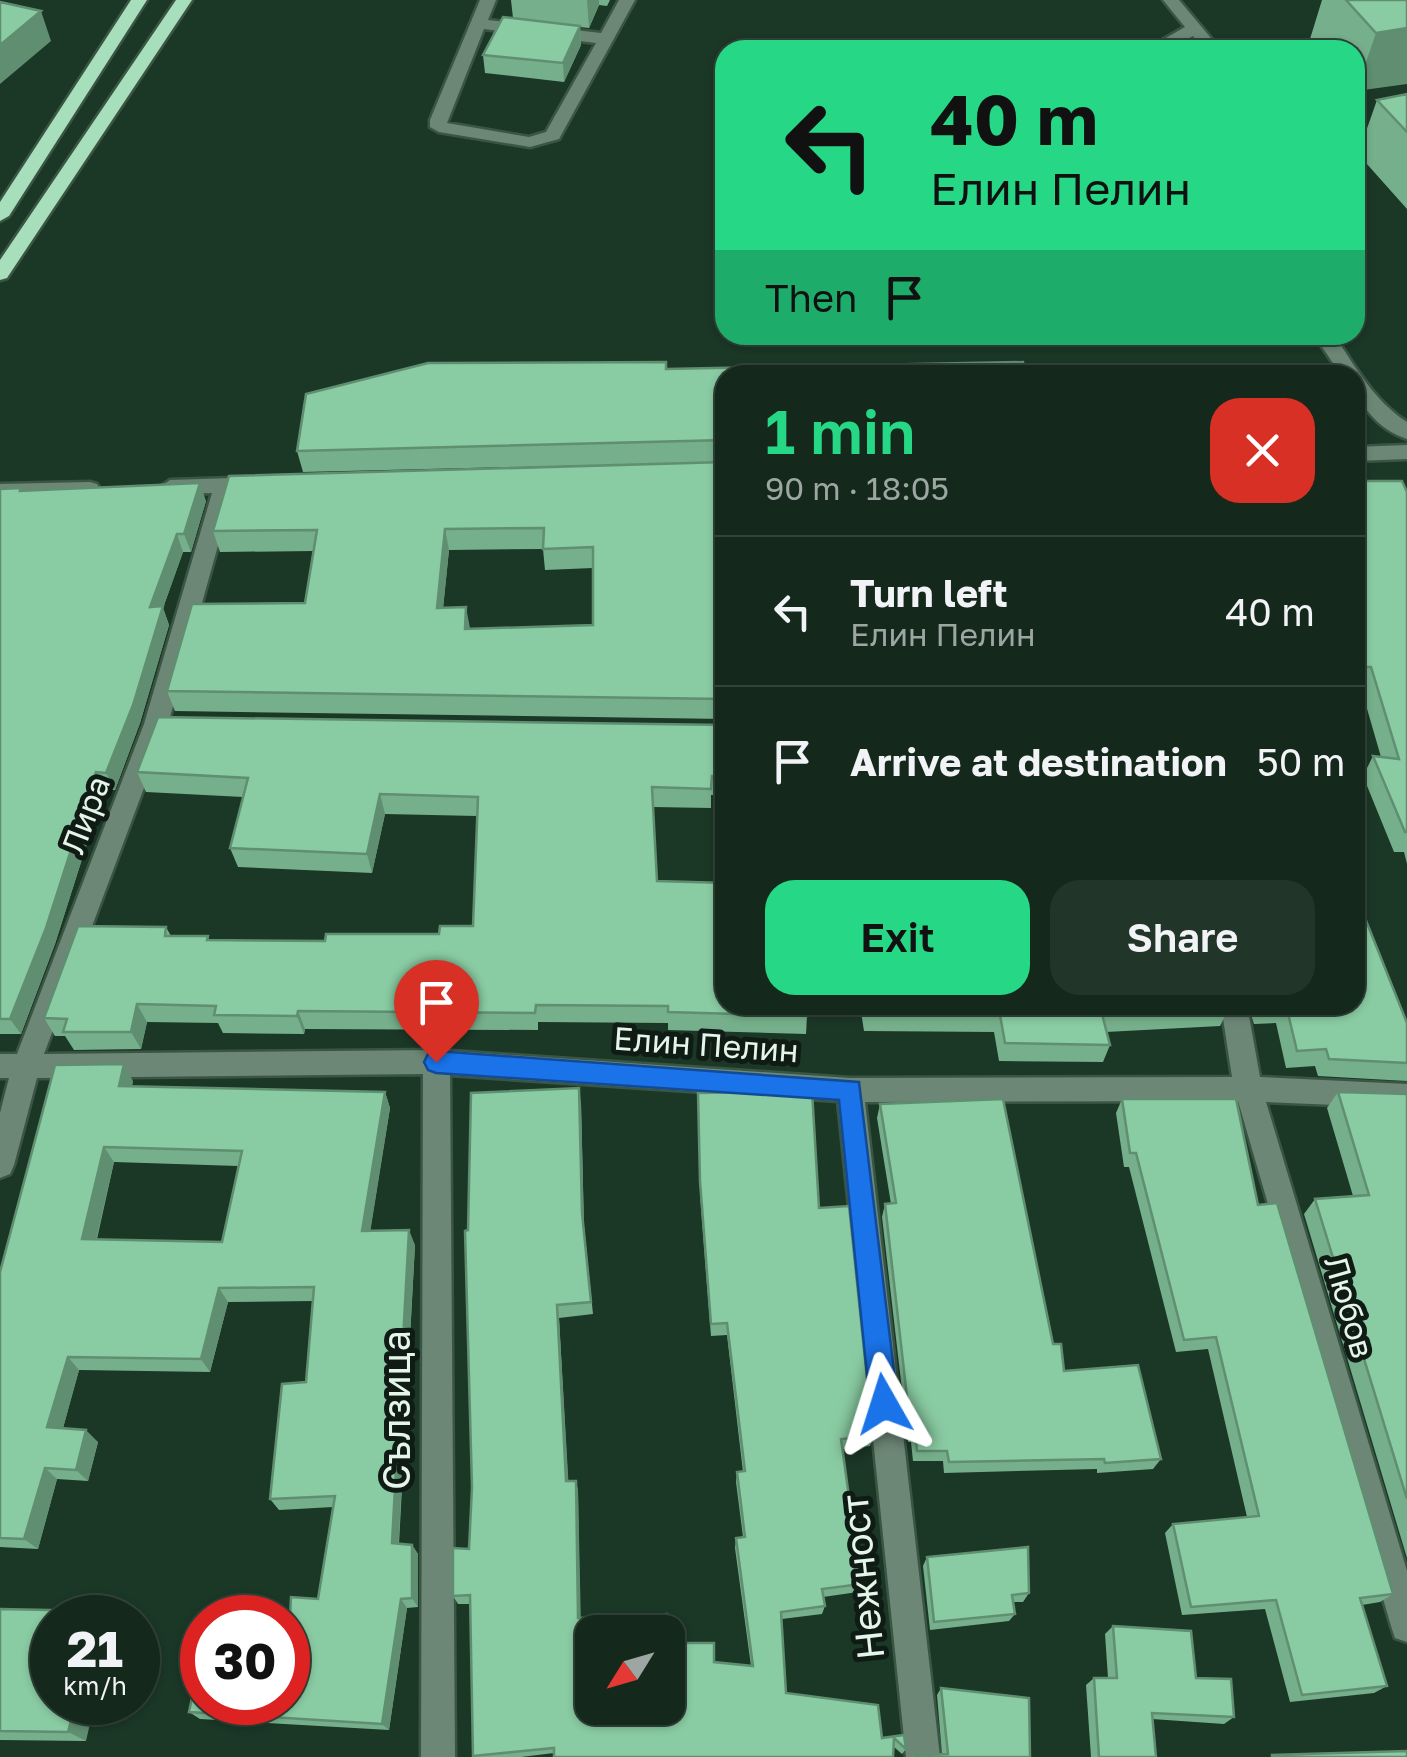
<!DOCTYPE html>
<meta charset="utf-8">
<style>
body{margin:0;font-family:"Golos Text",sans-serif;background:#213529;color:#f1f3f6;height:100vh;display:flex;flex-direction:column;font-size:38px;white-space:nowrap}
*{box-sizing:border-box;margin:0}
p{font-size:32px;color:#9da6a3}
.icon{flex:none;width:55px;height:55px;fill:none;stroke:currentColor;stroke-width:2;stroke-linecap:round;stroke-linejoin:round}
.map{position:relative;flex:1;overflow:hidden}
.drawer{position:absolute;left:715px;top:365px;width:650px;height:650px;display:flex;flex-direction:column;background:#14291c;border-radius:30px;box-shadow:0 2px 8px #0004,0 0 0 2px #33453b}
.drawer>*{flex:none}
.top-card{position:absolute;left:715px;top:40px;width:650px;height:305px;border-radius:30px;box-shadow:0 2px 8px #0004,0 0 0 2px #33453b;background:#26d886;color:#111;overflow:hidden}
.needle{width:65px;rotate:233deg}
.buttons{position:absolute;left:575px;top:1615px;display:grid;gap:20px}
.buttons a{display:grid;place-items:center;width:110px;height:110px;border-radius:20px;background:#14291c;box-shadow:0 2px 8px #0004,0 0 0 2px #33453b;font-size:50px}
.speed{position:absolute;left:30px;top:1595px;display:flex;gap:20px;font-size:50px;font-weight:700;text-align:center}
.speed>*{display:grid;place-content:center;width:130px;height:130px;border-radius:50%;background:#14291c;box-shadow:0 2px 8px #0004,0 0 0 2px #33453b;line-height:1}
.speed small{font-size:25px;font-weight:400}
.speed .limit{border:15px solid #d22;background:#fff;color:#111}
.pin{position:absolute;display:grid;place-items:center;width:85px;height:85px;color:#fff;margin:-102px -42px;border-radius:50% 50% 50% 0;rotate:-45deg;box-shadow:0 0 10px #0007}
.pin .icon{rotate:45deg}
.me{position:absolute;width:110px;margin:-55px;rotate:354deg;stroke-linejoin:round;filter:drop-shadow(0 0 8px #0008)}
.turn{display:flex;align-items:center;gap:35px;height:210px;padding:0 50px;font-size:45px}
.turn .icon{width:130px;height:130px;stroke-width:2.5}
.turn b{display:block;font-size:70px;line-height:85px}
.then{display:flex;align-items:center;height:95px;padding:0 50px;background:#0003;gap:20px;font-size:38px}
.round{display:grid;place-items:center;flex:none;width:105px;height:105px;border-radius:30px;background:#213529}
.headline{display:flex;align-items:center;justify-content:space-between;height:170px;padding:0 50px}
h1{font-size:60px;font-weight:600;line-height:75px;color:#26d886}
.action{display:flex;gap:20px;margin-top:auto;padding:20px 50px}
.action a{flex:1;height:115px;border-radius:30px;background:#26d886;color:#111;font-size:40px;font-weight:600;line-height:115px;text-align:center}
.action a+a{background:#213529;color:#f1f3f6}
ul{padding:0;list-style:none}
li{display:flex;align-items:center;gap:30px;height:150px;padding:0 50px;border-top:2px solid #33453b}
li div{flex:1}
li b{display:block;font-size:38px}
li em{font-style:normal}
.map>svg:first-child{display:block}
.lines{fill:none;stroke-linecap:round;stroke-linejoin:round}
.minor-casing{stroke:#3b5545;stroke-width:5}
.major-casing{stroke:#3b5545;stroke-width:5}
.minor{fill:#6d8776;fill-rule:evenodd}
.major{fill:#a7debb;fill-rule:evenodd}
.wall{fill:#76af8b;fill-rule:evenodd}
.shaded-wall{fill:#608e71}
.building{fill:#89cba2;stroke:#608e71;stroke-width:2.5;fill-rule:evenodd}
.route{fill:#1a73e8;stroke:#114b97;stroke-width:2.5}
.labels{text-anchor:middle;stroke-width:10;stroke-linejoin:round;paint-order:stroke}
.street-label{font-size:32px;fill:#e4f5ea;stroke:#0f1b14}
.near-street-label{font-size:38px;fill:#e4f5ea;stroke:#0f1b14}
</style>
<div class="map">
<svg width="1407" height="1757" viewBox="0 0 1407 1757">
<rect width="100%" height="100%" fill="#1b3726"/>
<g class="lines">
<defs>
<path id="minor" d="M480,0H496L488,20L601,33L619,0H635L559,139L530,147L439,132L430,127V120ZM484,29L596,43L546,132L529,137L447,123Z
M1163,0H1179L1221,50H1204L1193,36L1165,50H1145L1185,27Z
M1314,335H1334C1355,366 1374,401 1407,422V439C1379,430 1355,404 1355,375H1341Z
M1407,445V459L1355,461V447Z
M260,477L270,484L267,489L233,492L168,724L44,1054L436,1050L850,1078L1232,1077L1221,1005H1247L1260,1077L1407,1084V1108L1266,1102L1407,1571V1642L1395,1638L1391,1626L1238,1101L865,1102L940,1757H906L838,1101L450,1075L455,1757H421L423,1074L37,1078L14,1165L10,1174L0,1178V1113L9,1078H0V1054H17L144,724L212,493L170,494L160,487L170,480Z
M90,482L97,484L100,489L97,494L0,498V484Z"/>
<path id="major" d="M131,0H147L9,216L0,221V202Z
M176,0H192L7,278L0,280V260Z"/>
</defs>
<use href="#minor" class="minor-casing"/>
<use href="#major" class="major-casing"/>
<use href="#minor" class="minor"/>
<use href="#major" class="major"/>
</g>
<path class="wall" d="M511,0H610L607,6L599,5L589,28L580,27L581,45L564,82L485,73L483,55L513,18Z
M1322,0H1407L1356,91L1355,50H1320L1310,39Z
M1407,94V209L1358,154L1377,100Z
M666,369L725,375V719L175,711L167,691L305,603L314,551L220,552L213,531L725,462L303,472L297,451ZM543,549L545,570L593,568V625L470,629L443,608L449,550Z
M1355,481L1407,492V864L1404,852H1394L1363,776L1373,756L1381,757L1361,688H1355Z
M0,489L206,501L191,552H183L163,608L169,625L140,723L115,790H104L55,944L21,1034H0Z
M725,725V796L711,795V808L653,807L657,881L725,1005L807,1016L806,1034L668,1030V1023L538,1022V1030L305,1029L304,1034L223,1033L218,1023L147,1022L141,1049L74,1050L65,1036H55L44,1018L166,927L171,936H208L209,940L325,941L439,934L473,926L477,816L385,814L372,873L238,867L230,848L243,797L146,792L137,772Z
M860,1005H1229V1008L1220,1026L1106,1032L1110,1045L1103,1062L999,1061L994,1032L864,1031Z
M1248,1005H1355L1407,1023V1081L1318,1076L1315,1066L1286,1068L1276,1023L1254,1024Z
M133,1081L132,1086L385,1092L390,1108L370,1231L415,1245L399,1544L412,1545L418,1554V1607L407,1608L389,1730L200,1719L189,1712L290,1618L318,1599L333,1507L279,1510L270,1499L306,1382L313,1301L228,1302L210,1372L79,1370L63,1428L98,1442L88,1481L57,1479L38,1549L0,1547V1272ZM114,1162L238,1166L222,1242L97,1239Z
M1338,1092L1407,1094V1558L1304,1214L1315,1199L1353,1196L1327,1108Z
M698,1093L819,1208L873,1436L870,1446L842,1449L861,1584L858,1592L823,1597L825,1606L822,1614L782,1619L786,1693L882,1738L904,1735L906,1749L902,1754L894,1747L554,1753L521,1757H474L470,1604H458L453,1596L469,1549L472,1487L468,1230L581,1103L584,1227L593,1314L559,1318L568,1481H576L578,1491L580,1618L668,1643L714,1662L751,1666L735,1548L736,1538L743,1537L736,1482L737,1472H743L727,1335L711,1336L700,1195Z
M1122,1099L1258,1205L1393,1594L1380,1602L1362,1605L1387,1686L1374,1693L1290,1702L1265,1609L1182,1615L1165,1533L1173,1524L1247,1517L1208,1349L1176,1352L1129,1167H1124L1116,1113Z
M880,1104L1053,1344L1064,1371L1161,1459L1153,1469L1097,1473V1469L944,1473L943,1461H913L911,1442H908L882,1217L885,1204H891L877,1118Z
M927,1557L1029,1593L1023,1602H1013L1015,1614L1009,1621L930,1630L923,1566Z
M0,1609L86,1741L0,1740Z
M1113,1626L1196,1678L1234,1717L1224,1724L1152,1719L1156,1757H1091L1086,1685L1094,1678H1108L1105,1634Z
M941,1688L1030,1757H912L913,1755L942,1754L937,1695Z"/>
<path class="shaded-wall" d="M587,0H599V5L589,28Z
M41,11L51,41L0,84V45Z
M580,26L581,45L564,82L563,63Z
M1407,28V84L1356,91L1376,33Z
M200,483L206,501L191,552L184,534Z
M445,529L449,550L441,629L437,608Z
M177,534L183,552L163,608L169,625L140,723L115,790L106,773L150,607Z
M466,607L470,628L465,629Z
M96,772L104,790L55,944L21,1034L10,1019Z
M380,794L385,814L372,873L367,854Z
M137,1004L147,1022L141,1049L131,1032Z
M298,1011L305,1029L304,1034L297,1016Z
M124,1064L133,1081L128,1102L119,1086Z
M579,1088L581,1103L584,1227L593,1314L582,1213Z
M385,1092L390,1108L368,1246L362,1231Z
M104,1147L114,1162L93,1253L82,1239Z
M409,1230L415,1245L398,1553L392,1543Z
M219,1288L228,1302L210,1372L201,1359Z
M557,1305L559,1318L569,1491L566,1481Z
M68,1357L79,1370L60,1439L47,1427Z
M86,1430L98,1442L88,1481L76,1470Z
M45,1468L57,1479L38,1549L24,1539Z
M576,1481L578,1491L581,1626L578,1618Z
M412,1545L418,1554V1607L412,1598Z
M401,1599L407,1608L389,1730L382,1724Z
M76,1702H95L86,1741L68,1732Z"/>
<path class="building" d="M1346,0H1407V28L1376,33Z
M0,2L41,11L0,45Z
M503,17L580,26L563,63L483,55Z
M1407,94V132L1377,100Z
M666,362V369L1023,362L1025,375H725V440L297,451L306,394L428,363Z
M725,462V699L167,691L192,604L305,603L317,530L213,531L229,476ZM544,528L543,549L593,547V625L465,629L466,607L437,608L445,529Z
M1355,481H1402L1407,492V832H1405L1373,756L1399,759L1371,667H1355Z
M200,483L184,534H177L150,607L163,606L133,705L106,773L96,772L46,928L10,1019H0V489L21,488L20,491Z
M158,717L725,725V776H712L711,789L652,787L657,881L725,883V1005H807V1016L668,1012V1006L536,1005L535,1013L298,1011L297,1016L214,1015L216,1006L137,1004L131,1032H63L67,1019L44,1018L78,926L166,927L165,936H208L207,940L325,941L326,934H439L440,926H473L478,797L380,794L367,854L230,848L248,778L137,772Z
M1355,893L1407,1023V1063L1329,1059L1326,1049L1297,1051L1286,1005H1355Z
M865,1005H1229V1008L1102,1014L1110,1045L1005,1043L1000,1015L867,1013Z
M124,1064L119,1086L385,1092L362,1231L409,1230L392,1543L412,1545V1598L401,1599L382,1724L189,1712L202,1650V1702H288V1618H290L291,1597L318,1599L335,1496L270,1499L282,1384L306,1382L314,1287L219,1288L201,1359L68,1357L47,1427L86,1430L76,1470L45,1468L24,1539L0,1538V1272L55,1065ZM104,1147L242,1151L222,1242L82,1239Z
M579,1088L582,1213L591,1302L557,1305L566,1481H576L578,1618L667,1614V1632H592V1708H668V1636V1643H714V1662L753,1666L736,1538L745,1537L737,1472L745,1471L727,1323L711,1324L700,1181L698,1093L812,1091L819,1208L849,1206L873,1436L841,1439L861,1584L822,1589L825,1606L781,1612L786,1693L878,1705L882,1738L904,1735L906,1749L894,1738L893,1757H554V1748L473,1756L470,1595L453,1596V1548L469,1549L472,1487L465,1231L468,1230L471,1093Z
M1338,1092L1407,1094V1499L1315,1199L1369,1195Z
M1003,1099L1053,1344H1061L1064,1371L1138,1365L1161,1459L1105,1463L1104,1459L949,1462L947,1451H917L915,1431L911,1432L885,1204L896,1203L880,1104Z
M1122,1099H1236L1258,1205L1277,1203L1393,1594L1360,1598L1387,1686L1302,1695L1276,1600L1191,1607L1173,1524L1259,1516L1216,1337L1184,1340L1136,1153H1130Z
M1028,1547L1029,1593L1012,1595L1015,1614L934,1622L927,1557Z
M0,1609L98,1611L97,1618H52V1702H76L68,1732L0,1731Z
M1113,1626L1191,1631L1196,1678L1231,1679L1234,1717L1152,1713L1156,1757H1099L1094,1678H1117Z
M941,1688L1029,1698L1030,1757H915L913,1755L948,1754Z
M1407,1751V1757H1272V1755Z"/>
<path class="route" d="M436,1051L859,1082L898,1404L894,1414L884,1418L874,1414L870,1404L839,1100L436,1073L428,1070L424,1062L428,1054Z"/>
<g class="labels">
<g class="street-label">
<text transform="translate(86 815) rotate(-69)" y="11">Лира</text>
<text transform="translate(706 1045) rotate(4)" y="11">Елин Пелин</text>
<text transform="translate(1349 1307) rotate(74)" y="11">Любов</text>
</g>
<g class="near-street-label">
<text transform="translate(397 1410) rotate(-90)" y="13">Сълзица</text>
<text transform="translate(863 1577) rotate(-96)" y="13">Нежност</text>
</g>
</g>
</svg>
<div class="buttons">
<a><svg class="needle" viewBox="-14 -14 28 28"><path d="M0-13l5 13h-10z" fill="#e53935"/><path d="M0 13l5-13h-10z" fill="#9da6a3"/></svg></a>
</div>
<div class="speed"><div>21<small>km/h</small></div><div class="limit">30</div></div>
<div class="pin" style="left:436px;top:1062px;background:#d93025"><svg class="icon" aria-label="arrive" viewBox="0 0 24 24"><path d="M6 21V4h12l-3 4 3 4H6"/></svg></div>
<svg class="me" style="left:884px;top:1404px" viewBox="-20 -20 40 40"><path d="M0-17L14 15 0 8-14 15z" fill="#1a73e8" stroke="#fff" stroke-width="4"/></svg>
<div class="top-card">
<div class="turn"><svg class="icon" aria-label="left" viewBox="0 0 24 24"><path d="M17 20v-9H6M10 6l-5 5 5 5"/></svg><div><b>40 m</b>Елин Пелин</div></div>
<div class="then">Then<svg class="icon" aria-label="arrive" viewBox="0 0 24 24"><path d="M6 21V4h12l-3 4 3 4H6"/></svg></div>
</div>
<section class="drawer">
<div class="headline"><div><h1>1 min</h1><p>90 m · 18:05</p></div><a class="round" style="background:#d93025;color:#fff"><svg class="icon" aria-label="close" viewBox="0 0 24 24"><path d="M6 6l12 12M18 6L6 18"/></svg></a></div>
<ul>
<li><svg class="icon" aria-label="left" viewBox="0 0 24 24"><path d="M17 20v-9H6M10 6l-5 5 5 5"/></svg><div><b>Turn left</b><p>Елин Пелин</p></div><em>40 m</em></li>
<li><svg class="icon" aria-label="arrive" viewBox="0 0 24 24"><path d="M6 21V4h12l-3 4 3 4H6"/></svg><div><b>Arrive at destination</b></div><em>50 m</em></li>
</ul>
<div class="action"><a>Exit</a><a>Share</a></div>
</section>
</div>
